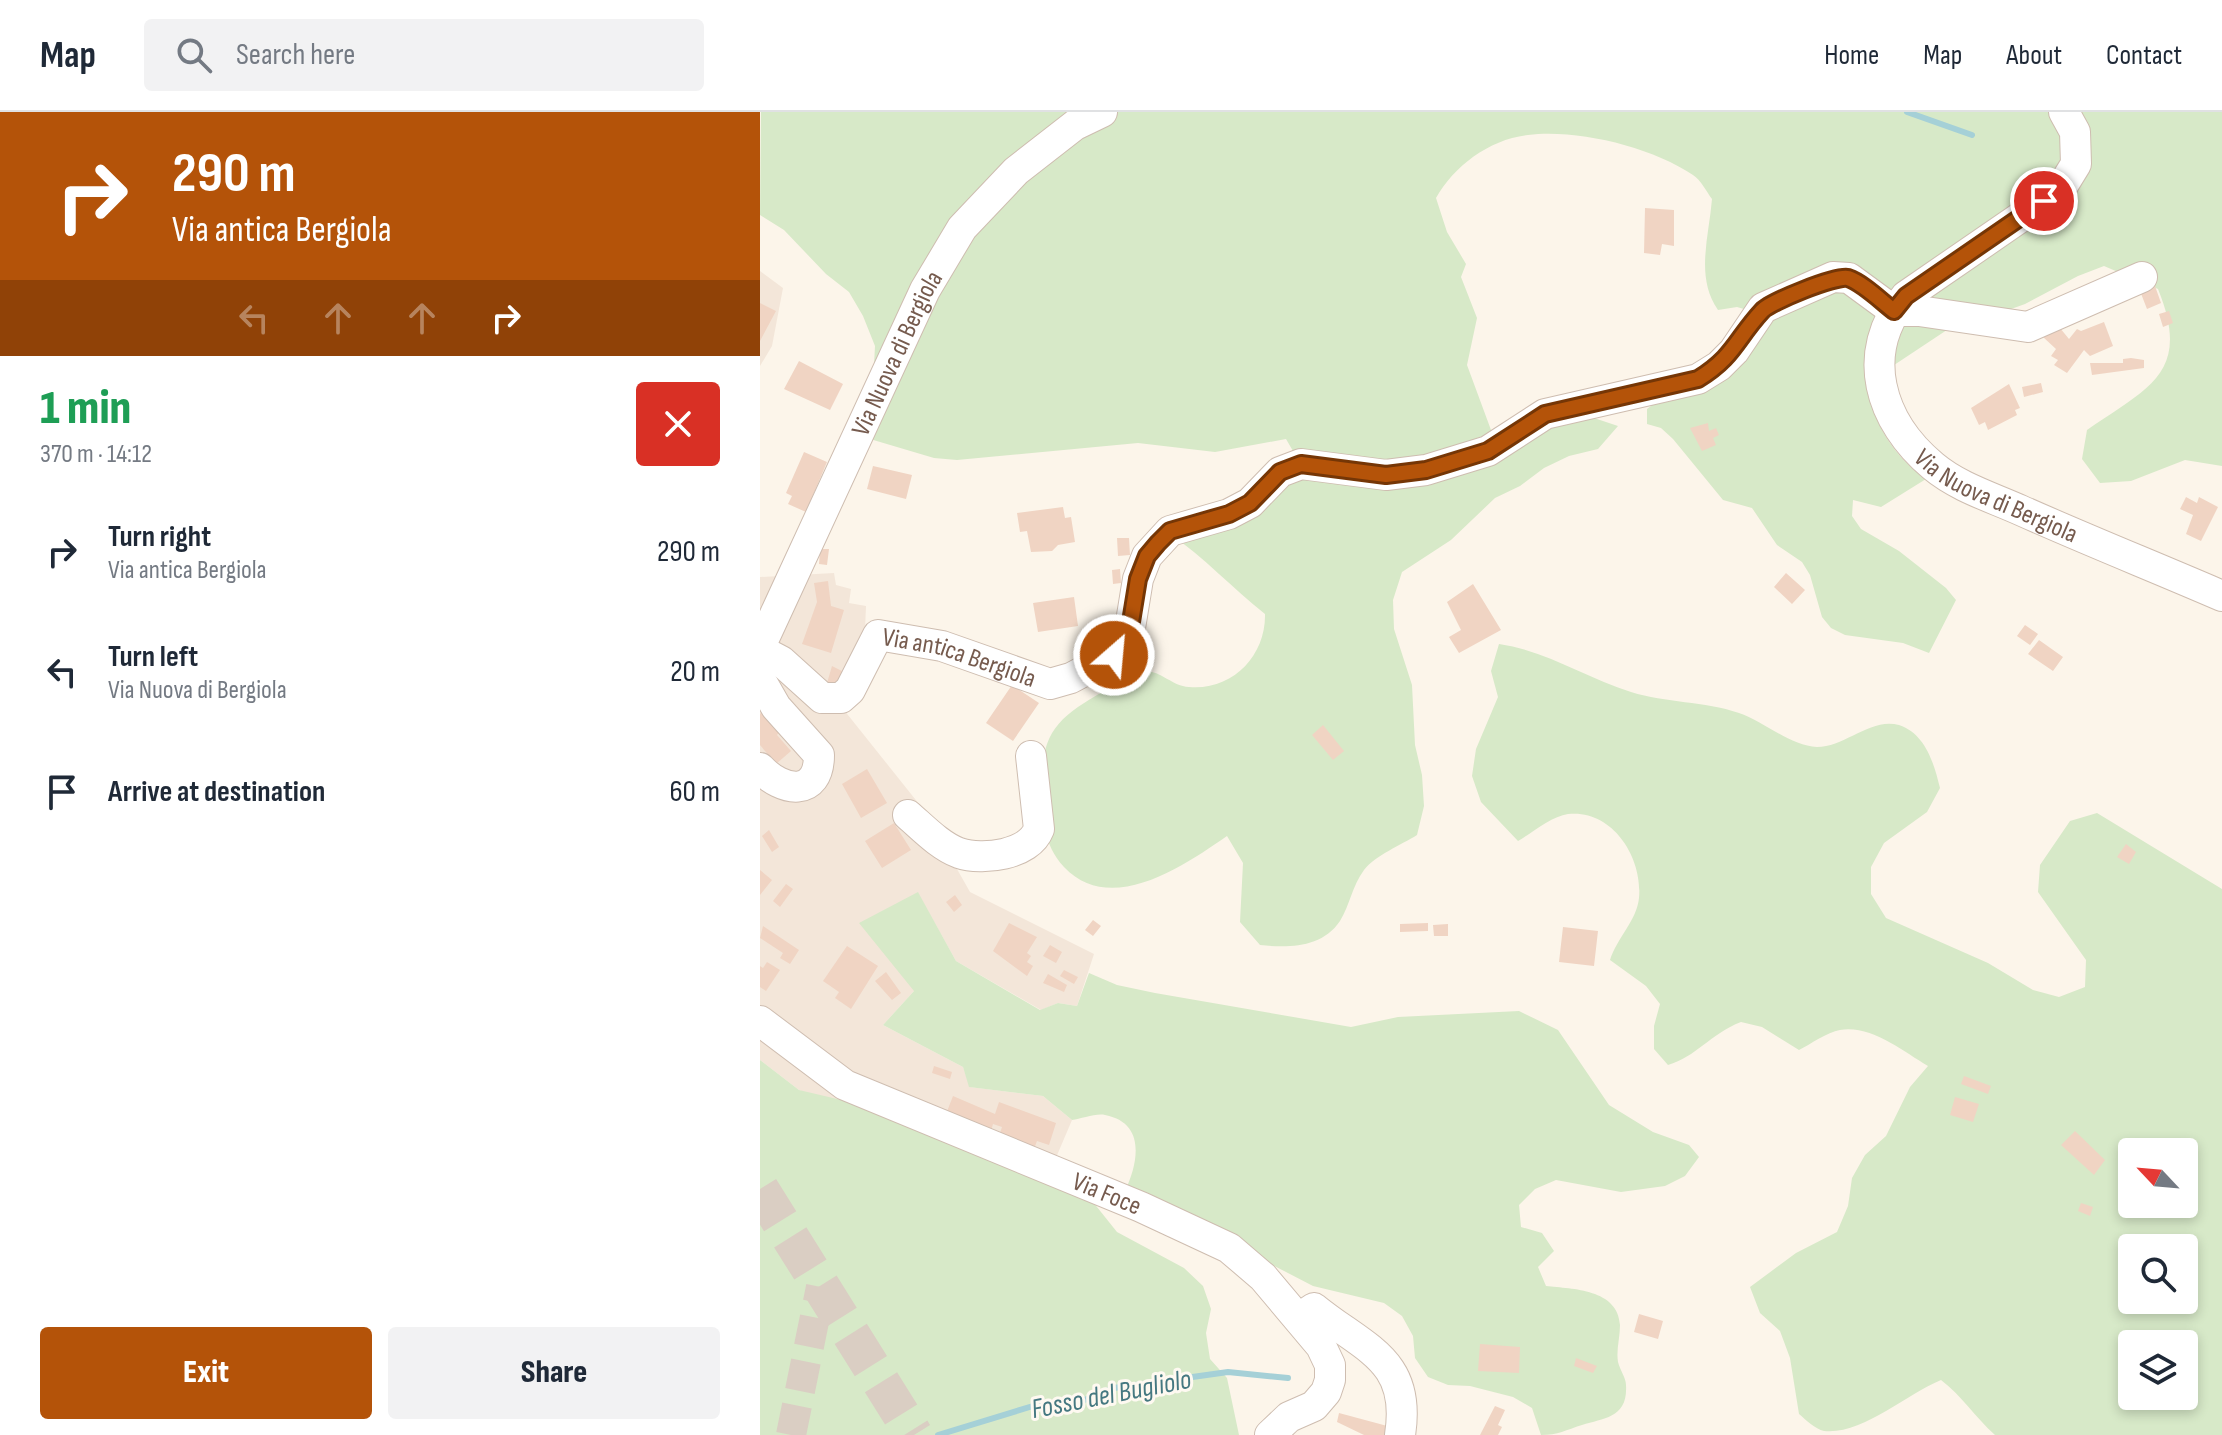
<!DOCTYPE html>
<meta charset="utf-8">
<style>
body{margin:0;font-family:"Sofia Sans Condensed",sans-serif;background:#f2f2f3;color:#1f2937;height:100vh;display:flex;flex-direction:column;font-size:30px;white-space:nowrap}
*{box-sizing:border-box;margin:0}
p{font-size:26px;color:#747a83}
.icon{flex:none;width:44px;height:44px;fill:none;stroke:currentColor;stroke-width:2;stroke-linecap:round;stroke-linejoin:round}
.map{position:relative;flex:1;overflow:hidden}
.side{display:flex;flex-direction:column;background:#fff;width:760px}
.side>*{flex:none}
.guide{background:#b45309;color:#fff;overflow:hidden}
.needle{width:52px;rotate:296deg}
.controls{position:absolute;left:1358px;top:1026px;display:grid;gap:16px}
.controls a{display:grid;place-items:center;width:80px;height:80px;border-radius:8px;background:#fff;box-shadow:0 4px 12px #0003;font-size:40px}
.pin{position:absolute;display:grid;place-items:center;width:68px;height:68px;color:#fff;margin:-34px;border:4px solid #fff;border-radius:50%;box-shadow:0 2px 8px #0007}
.me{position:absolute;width:88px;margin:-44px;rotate:27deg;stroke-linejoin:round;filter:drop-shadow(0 0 6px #0008)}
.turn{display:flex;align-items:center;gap:28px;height:168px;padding:0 40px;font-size:36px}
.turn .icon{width:104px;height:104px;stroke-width:2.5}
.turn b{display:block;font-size:56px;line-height:68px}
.lanes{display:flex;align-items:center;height:76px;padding:0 40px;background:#0003;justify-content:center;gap:40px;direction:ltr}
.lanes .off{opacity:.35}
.round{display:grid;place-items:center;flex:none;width:84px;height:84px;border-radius:8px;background:#f2f2f3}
.head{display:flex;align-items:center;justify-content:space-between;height:136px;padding:0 40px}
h1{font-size:48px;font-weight:800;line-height:60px;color:#1e9e55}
.primary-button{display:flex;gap:16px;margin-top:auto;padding:16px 40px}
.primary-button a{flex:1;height:92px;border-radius:8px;background:#b45309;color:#fff;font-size:32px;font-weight:800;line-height:92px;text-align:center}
.primary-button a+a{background:#f2f2f3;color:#1f2937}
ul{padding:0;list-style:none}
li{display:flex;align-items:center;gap:24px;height:120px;padding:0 40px}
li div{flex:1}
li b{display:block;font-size:30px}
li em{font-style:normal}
header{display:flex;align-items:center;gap:48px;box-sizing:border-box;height:112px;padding:0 40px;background:#fff;border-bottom:2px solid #e0e1e3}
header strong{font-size:38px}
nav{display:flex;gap:44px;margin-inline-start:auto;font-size:28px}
.search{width:560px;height:72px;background:#f2f2f3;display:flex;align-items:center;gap:20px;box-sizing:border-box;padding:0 28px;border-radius:8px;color:#747a83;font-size:30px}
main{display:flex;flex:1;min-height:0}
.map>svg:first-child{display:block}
.residential{fill:#f3e6d9}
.green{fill:#d7e9c8;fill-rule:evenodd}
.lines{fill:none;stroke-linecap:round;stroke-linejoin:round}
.stream{stroke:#a5d0d7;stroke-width:6}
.building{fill:#f0d4c3}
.minor-tunnel{stroke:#dacec3;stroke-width:30;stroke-dasharray:30 15;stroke-linecap:butt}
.major-tunnel{stroke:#dacec3;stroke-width:38;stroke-dasharray:38 19;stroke-linecap:butt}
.minor-casing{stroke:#cebdb0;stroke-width:32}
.minor{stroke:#fff;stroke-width:30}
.route-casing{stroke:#753606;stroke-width:20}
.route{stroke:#b45309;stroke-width:14}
.labels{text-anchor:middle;stroke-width:6;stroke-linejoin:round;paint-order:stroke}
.street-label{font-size:26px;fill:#765b4e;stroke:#fef9f1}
.water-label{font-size:28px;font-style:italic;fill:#457881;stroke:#fef9f1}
</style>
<header>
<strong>Map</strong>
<div class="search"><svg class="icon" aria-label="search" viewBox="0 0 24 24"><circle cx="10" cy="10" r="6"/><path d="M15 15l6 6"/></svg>Search here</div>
<nav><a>Home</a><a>Map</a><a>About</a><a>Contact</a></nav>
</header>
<main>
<section class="side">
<div class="guide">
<div class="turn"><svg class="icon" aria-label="right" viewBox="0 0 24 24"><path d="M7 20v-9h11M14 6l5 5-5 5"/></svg><div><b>290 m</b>Via antica Bergiola</div></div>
<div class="lanes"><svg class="icon off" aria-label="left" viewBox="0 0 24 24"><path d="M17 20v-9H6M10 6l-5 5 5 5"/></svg><svg class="icon off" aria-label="ahead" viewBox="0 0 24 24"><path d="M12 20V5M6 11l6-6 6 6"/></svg><svg class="icon off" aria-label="ahead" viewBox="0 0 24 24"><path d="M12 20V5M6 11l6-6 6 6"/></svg><svg class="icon" aria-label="right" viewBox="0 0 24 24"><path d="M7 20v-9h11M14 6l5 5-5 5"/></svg></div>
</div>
<div class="head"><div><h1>1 min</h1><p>370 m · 14:12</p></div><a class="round" style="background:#d93025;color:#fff"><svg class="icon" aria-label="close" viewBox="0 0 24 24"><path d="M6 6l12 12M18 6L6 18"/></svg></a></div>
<ul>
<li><svg class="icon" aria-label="right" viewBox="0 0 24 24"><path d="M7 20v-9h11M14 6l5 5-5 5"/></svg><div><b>Turn right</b><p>Via antica Bergiola</p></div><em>290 m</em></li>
<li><svg class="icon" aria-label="left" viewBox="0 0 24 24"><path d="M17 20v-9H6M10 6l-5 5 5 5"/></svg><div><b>Turn left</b><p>Via Nuova di Bergiola</p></div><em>20 m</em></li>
<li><svg class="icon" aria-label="arrive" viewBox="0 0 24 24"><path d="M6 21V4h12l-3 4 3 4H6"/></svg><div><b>Arrive at destination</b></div><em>60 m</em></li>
</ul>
<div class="primary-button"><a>Exit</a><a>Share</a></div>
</section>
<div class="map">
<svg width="1462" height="1323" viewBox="0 0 1462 1323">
<rect width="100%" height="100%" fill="#fcf5ea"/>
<path class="residential" d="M0,159L23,176L12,234L0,254Z
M74,461L76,473L91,477L89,491L106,494L105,518L84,598L163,697L210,780L334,842L317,894L298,891L281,898L196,849L158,781L154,879L123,913L203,955L210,975L283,984L312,1008L281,1081L39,978L0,948V465Z"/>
<path class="green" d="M1,0H1462V354L1425,348L1371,369L1340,371L1322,347L1327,318C1389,275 1432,261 1398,177L1344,154L1318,164L1265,192L1240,201L1211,202L1107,271C1113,311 1133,344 1166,367L1121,395L1093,388L1092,404L1101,417L1139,439L1186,476L1196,488L1169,541L1143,531L1085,523L1071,516L1062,505L1050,463L1042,450L1017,433L992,396L963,388L913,327L901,316L887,312V297L903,285L931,278L994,200L977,195L958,198C935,165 949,125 952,87C946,79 941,68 933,63C891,35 818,17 768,23C730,27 694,54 676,86L687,120L706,152L701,165L717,206L707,253L731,318L744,323L831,305L858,314L838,337L809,344L784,356L760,374L735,386L691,428L642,460L633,488L634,517L652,573L655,633L662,663L664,694L657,723C641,733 616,743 604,758C592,774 590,793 580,809C562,836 528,836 500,833L480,810L483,751L467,724C425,753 351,805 304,755C283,732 282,706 282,676C280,616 302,603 351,575C360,571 374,560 384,559C400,558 412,574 429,575C472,579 506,544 505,502C472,476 444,445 410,422L540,351L526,327L455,340L378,331L197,348L174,346L110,327L115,234L103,204L89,180L66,162L24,118L0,103Z
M739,532C787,539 826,566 871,580C906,591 944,589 979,601C1003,609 1031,634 1057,635C1085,635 1111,605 1139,613C1166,622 1174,652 1180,676L1167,700L1124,731L1111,755V782L1126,806L1228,851L1273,878L1299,885L1325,875L1326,848L1278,780L1280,753L1310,709L1337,701L1462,777V1323H1235C1215,1305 1202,1284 1181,1268C1145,1283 1102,1323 1064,1319C1055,1317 1046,1308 1039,1302L1030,1246L1020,1219L1000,1201L990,1175L1036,1141L1077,1120L1088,1094L1092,1066L1105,1043L1126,1024L1150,975L1168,954C1142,939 1112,913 1080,918C1067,920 1051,932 1039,938L1002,915L981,910C950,922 936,945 908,953L894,937V914L900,892L886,874L850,848C857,826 877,808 879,786C883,745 852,697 808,702C792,704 772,721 758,729L721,690L712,664L716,637L738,585L731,559ZM1372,1040H1424V1092H1372ZM1372,1136H1424V1188H1372ZM1372,1232H1424V1284H1372Z
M158,780L196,849L280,898L298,891L317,894L329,861L357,873L395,881L591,915L638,905L759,899L798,918L849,993L893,1020L929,1033L939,1045L925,1064L905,1074L861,1080L796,1068L775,1077L759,1093L761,1115L782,1121L794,1139L778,1155L786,1174C813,1177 858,1177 860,1213C860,1226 856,1238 858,1250C860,1258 866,1266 866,1273C868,1306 844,1306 822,1313C806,1318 798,1323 781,1323L772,1296L753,1285L710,1274L688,1273L668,1265L655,1246L653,1224L642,1204L624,1191L553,1174L366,1077C378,1050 386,1011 345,1003C336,1001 321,1007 312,1008L283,984L209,975L203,955L123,913L154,879L99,811Z
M0,948L39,978L90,990L333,1090L357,1120L424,1156L443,1174L451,1197L446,1221L450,1247L467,1266L479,1323H0Z"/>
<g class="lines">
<path class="stream" d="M1147,0L1212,23
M178,1323L273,1294L322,1289L354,1276L468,1260L528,1266"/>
</g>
<path class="building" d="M885,96L914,98V134L902,132L900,143L884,141Z
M1395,174L1401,191L1387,197L1380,179Z
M0,191L16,199L0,229Z
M1409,199L1413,211L1403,215L1399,202Z
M1344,210L1353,234L1330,244L1324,238L1307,261L1294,253L1298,248L1291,244L1296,237L1283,225L1300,216L1309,227L1317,217L1321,219Z
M1371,246L1384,248V256L1332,263L1330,251H1363V247Z
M39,249L83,272L70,298L24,277Z
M1281,271L1283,280L1264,285L1262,275Z
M1249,272L1260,296L1255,298L1257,303L1228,318L1225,310L1219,313L1211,296Z
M948,311L949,319L956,316L959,323L953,326L956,333L942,339L930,316Z
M44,340L67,350L46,400L28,392L32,384L26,381Z
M113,354L152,363L146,387L107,377Z
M1426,385L1437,391L1439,385L1458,395L1441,429L1426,422L1433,403L1420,397Z
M303,395L305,406L311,405L315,430L298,433L292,439L271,440L267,419L260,420L257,401Z
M357,426H369L370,443L358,444Z
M60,437H69L67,453L59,452Z
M360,457L361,471L353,472L352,458Z
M1026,461L1045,478L1032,492L1014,475Z
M68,469L71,494L84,498L71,541L42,532L57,490L54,471Z
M713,472L741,518L699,541L689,525L701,518L687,490Z
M314,485L318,514L278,520L273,491Z
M1265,513L1278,522L1270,533L1257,524Z
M1279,528L1303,545L1293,559L1268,542Z
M72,554L90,563L77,574L67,571Z
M252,573L279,591L253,629L226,611Z
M5,597L23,616L17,623L31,639L16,652L0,633V602Z
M563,613L584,639L573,648L552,623Z
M107,657L127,691L101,706L82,672Z
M134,711L151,738L122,756L105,729Z
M9,718L19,735L12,740L2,724Z
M1366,732L1376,740L1369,752L1357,745Z
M0,758L12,768L0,783Z
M26,772L33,777L20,795L13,789Z
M195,783L202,793L194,800L186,790Z
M333,808L341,814L333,824L325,818Z
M249,811L277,825L267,841L271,844L267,850L273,854L267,864L233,839Z
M668,811V819L640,820V812Z
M688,812V824H674L673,813Z
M3,814L39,838L30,852L20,846L23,841L0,826Z
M803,815L838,819L834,854L799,850Z
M290,833L302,840L296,851L283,844Z
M87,834L118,854L91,897L75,886L79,880L63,869Z
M7,850L20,858L6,879L0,875V854L3,856Z
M304,858L318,865L314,872L300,864Z
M126,860L141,881L132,888L115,869Z
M288,862L307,873L304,880L283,871Z
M174,954L192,960L190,967L172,961Z
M1204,964L1231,974L1228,982L1201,972Z
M193,984L235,1002L239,990L296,1011L289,1033L277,1029L274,1037L239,1024L242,1015L233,1012L231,1019L186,1002Z
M1195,985L1219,992L1213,1010L1190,1003Z
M1315,1019L1345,1048L1334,1063L1301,1033Z
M1321,1091L1333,1095L1330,1104L1318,1099Z
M879,1202L903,1209L898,1227L874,1220Z
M720,1232L760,1235L759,1261L718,1259Z
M816,1246L837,1254L833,1261L814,1254Z
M735,1294L745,1298L738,1313L742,1315L738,1323H720Z
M579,1301L631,1315L630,1323H604L577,1310Z"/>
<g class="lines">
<path class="minor-tunnel" d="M31,1323L61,1175"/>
<path class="major-tunnel" d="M0,1077L154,1323"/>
<defs>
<g id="minor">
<path id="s1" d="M1304,0L1315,20L1316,52L1300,78L1146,184C1098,241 1120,310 1173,354C1198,375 1231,385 1260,398C1327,428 1395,455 1462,484"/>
<path id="s2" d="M0,535L165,178L202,116L256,59L315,13L342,0"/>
<path id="s3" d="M0,538L21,549L62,586H81L90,578L118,523L182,534L290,572L311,566L354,543L369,522L378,467L387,444L410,419L469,402L490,391L520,360L541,352L626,363L666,358L728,339L785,302L938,267L959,254L974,239L1003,196L1073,165L1089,166L1134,199H1159L1268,215L1382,165"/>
<path d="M0,567L16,595L59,643C59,686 22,680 0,656"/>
<path d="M148,703C163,716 180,734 199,741C223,749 269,743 279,717L271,644"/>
<path id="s4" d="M0,909L85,973L381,1095L469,1136L503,1165L561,1234L570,1253V1268L566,1280L554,1294L529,1305L510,1323"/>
<path d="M539,1206L554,1196C604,1237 652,1247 640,1323"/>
</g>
</defs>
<use href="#minor" class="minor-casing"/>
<use href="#minor" class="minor"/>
</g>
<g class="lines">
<defs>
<path id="route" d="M354,543L369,522L378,467L387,444L398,431L410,419L469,402L490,391L520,360L541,352L626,363L666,358L728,339L785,302L938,267C974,245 976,227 1002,199C1010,190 1076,163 1088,166C1103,171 1121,189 1134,199L1146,184L1284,89"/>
</defs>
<use href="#route" class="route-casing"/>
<use href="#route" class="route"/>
</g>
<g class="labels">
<g class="street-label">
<text dy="9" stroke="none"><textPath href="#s2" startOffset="324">Via Nuova di Bergiola</textPath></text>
<text dy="9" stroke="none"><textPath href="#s1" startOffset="536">Via Nuova di Bergiola</textPath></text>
<text dy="9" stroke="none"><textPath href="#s3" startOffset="256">Via antica Bergiola</textPath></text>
<text dy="9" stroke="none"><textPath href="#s4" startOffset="390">Via Foce</textPath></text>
</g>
<g class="water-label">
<text transform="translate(351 1281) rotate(-11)" y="10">Fosso del Bugliolo</text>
</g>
</g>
</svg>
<div class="controls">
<a><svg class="needle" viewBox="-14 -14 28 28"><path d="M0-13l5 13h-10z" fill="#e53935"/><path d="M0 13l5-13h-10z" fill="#747a83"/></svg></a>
<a><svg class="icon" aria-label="search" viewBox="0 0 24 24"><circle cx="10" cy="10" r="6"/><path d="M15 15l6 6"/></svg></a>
<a><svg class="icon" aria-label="layers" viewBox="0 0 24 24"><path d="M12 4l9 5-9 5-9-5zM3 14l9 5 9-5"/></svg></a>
</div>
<div class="pin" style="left:1284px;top:89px;background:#d93025"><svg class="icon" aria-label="arrive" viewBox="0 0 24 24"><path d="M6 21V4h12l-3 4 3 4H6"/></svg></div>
<svg class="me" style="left:354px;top:543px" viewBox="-20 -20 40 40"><circle r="17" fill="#b45309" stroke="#fff" stroke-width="3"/><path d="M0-11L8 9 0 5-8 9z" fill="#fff"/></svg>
</div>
</main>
